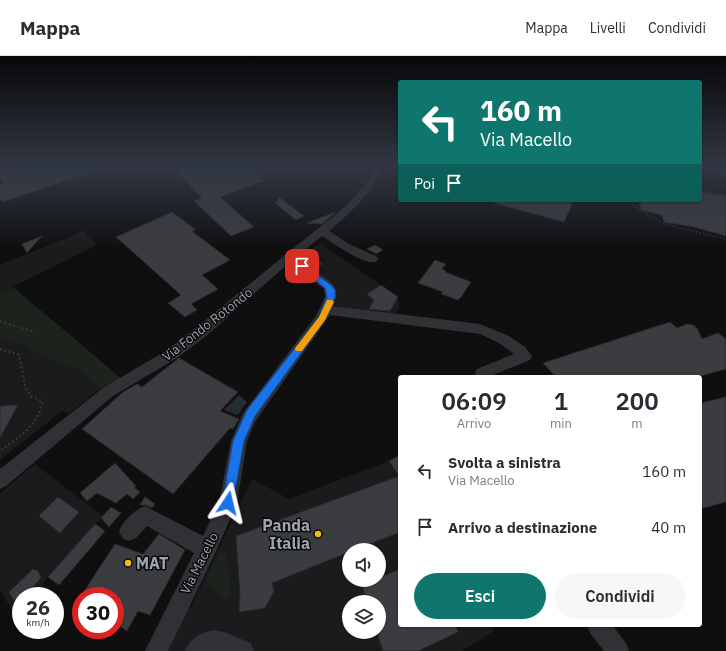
<!DOCTYPE html>
<html lang="it">
<style>
body{margin:0;font-family:"IBM Plex Sans",sans-serif;background:#f7f7f7;color:#2b2b33;height:100vh;display:flex;flex-direction:column;font-size:15px;white-space:nowrap}
*{box-sizing:border-box;margin:0}
p{font-size:13px;color:#7c7c81}
.icon{flex:none;width:22px;height:22px;fill:none;stroke:currentColor;stroke-width:2;stroke-linecap:round;stroke-linejoin:round}
.map{position:relative;flex:1;overflow:hidden}
.sheet{position:absolute;left:398px;top:319px;width:304px;height:252px;display:flex;flex-direction:column;background:#fff;border-radius:4px;box-shadow:0 1px 3px #0004}
.sheet>*{flex:none}
.top-card{position:absolute;left:398px;top:24px;width:304px;height:122px;border-radius:4px;box-shadow:0 1px 3px #0004;background:#0f766e;color:#fff;overflow:hidden}
.buttons{position:absolute;left:342px;top:487px;display:grid;gap:8px}
.buttons a{display:grid;place-items:center;width:44px;height:44px;border-radius:50%;background:#fff;box-shadow:0 1px 3px #0004;font-size:20px}
.speed{position:absolute;left:12px;top:531px;display:flex;gap:8px;font-size:20px;font-weight:700;text-align:center}
.speed>*{display:grid;place-content:center;width:52px;height:52px;border-radius:50%;background:#fff;box-shadow:0 1px 3px #0004;line-height:1}
.speed small{font-size:10px;font-weight:400}
.speed .limit{border:6px solid #d22;background:#fff;color:#111}
.pin{position:absolute;display:grid;place-items:center;width:34px;height:34px;color:#fff;margin:-17px;border-radius:8px;box-shadow:0 2px 6px #0006}
.me{position:absolute;width:44px;margin:-22px;rotate:10deg;stroke-linejoin:round;filter:drop-shadow(0 0 3px #0008)}
.turn{display:flex;align-items:center;gap:14px;height:84px;padding:0 16px;font-size:18px}
.turn .icon{width:52px;height:52px;stroke-width:2.5}
.turn b{display:block;font-size:28px;line-height:34px}
.then{display:flex;align-items:center;height:38px;padding:0 16px;background:#0003;gap:8px;font-size:15px}
.eta{display:flex;justify-content:space-evenly;align-items:center;height:68px;text-align:center}
.eta b{font-size:24px;font-weight:600;line-height:28px}
.action{display:flex;gap:8px;margin-top:auto;padding:8px 16px}
.action a{flex:1;height:46px;border-radius:24px;background:#0f766e;color:#fff;font-size:16px;font-weight:600;line-height:46px;text-align:center}
.action a+a{background:#f7f7f7;color:#2b2b33}
ul{padding:0;list-style:none}
li{display:flex;align-items:center;gap:12px;height:56px;padding:0 16px}
li div{flex:1}
li b{display:block;font-size:15px}
li em{font-style:normal}
header{display:flex;align-items:center;gap:24px;box-sizing:border-box;height:56px;padding:0 20px;background:#fff;border-bottom:1px solid #e1e1e2}
header strong{font-size:19px}
nav{display:flex;gap:22px;margin-inline-start:auto;font-size:14px}
.map>svg:first-child{display:block}
.built{fill:#1b1b1d;fill-rule:evenodd}
.green{fill:#1b231c}
.water{fill:#252d34}
.building{fill:#3b3c40;stroke:#29292c}
.lines{fill:none;stroke-linecap:round;stroke-linejoin:round}
.path-far1{stroke:#36373c;stroke-width:1.5;stroke-dasharray:1.5 2;stroke-linecap:butt}
.path{stroke:#36373c;stroke-width:2;stroke-dasharray:2 2.5;stroke-linecap:butt}
.minor{fill:#303035;fill-rule:evenodd}
.route{fill:#1a73e8;stroke:#114b97}
.slow{fill:#f59e0b}
.poi-dot{fill:#f5b922;stroke:#0a0a0b;stroke-width:1.5}
.labels{text-anchor:middle;stroke-width:3;stroke-linejoin:round;paint-order:stroke}
.street-label{font-size:13px;fill:#9fa4b2;stroke:#0a0a0b}
.near-poi-label{font-size:16px;font-weight:bold;fill:#9fa4b2;stroke:#0a0a0b;text-anchor:end}
</style>
<header>
<strong>Mappa</strong>
<nav><a>Mappa</a><a>Livelli</a><a>Condividi</a></nav>
</header>
<div class="map">
<svg width="726" height="595" viewBox="0 0 726 595">
<rect width="100%" height="100%" fill="#0f0f10"/>
<path class="built" d="M84,175L97,189L0,237V209Z
M320,187L398,241L400,251L396,257L388,258L336,250L334,247L337,236L333,229L310,214L300,203Z
M0,283L27,290L37,298L82,315L100,333L68,358L62,355L0,404Z
M389,405L400,423V569H490L494,575L462,595H164L186,551L190,553L252,423L289,443ZM349,494H379V524H349ZM349,546H379V576H349Z
M35,408L103,460L48,521L36,540H21V562L18,566L0,533V437Z"/>
<path class="green" d="M13,231L122,323L100,333L82,315L37,298L27,290L0,283V237Z
M226,497L232,541L224,544L206,524L218,499Z"/>
<path class="water" d="M239,339L247,346L238,359L224,354Z"/>
<path class="building" d="M0,110H106L107,111L3,146L0,143V128L4,127L0,121Z
M171,110H249L252,112L263,121L260,122L264,125L220,141L254,171L231,180L194,145L202,142Z
M700,136L726,140V180L694,171L664,166L662,159L641,154L640,144H700Z
M279,141L304,160L296,164L275,147Z
M495,144H563L573,146L564,166L494,147Z
M172,156L196,174L192,175L230,204L202,219L218,233L191,248L197,254L185,261L168,247L181,239L116,181Z
M333,157H335L322,168L307,167Z
M42,180L27,197L22,188Z
M375,189L383,194L376,198L367,193Z
M310,198L323,208L314,212L300,202Z
M435,204L446,208L442,213L446,215L445,216L471,226L461,241L458,244L441,238L443,236L418,227Z
M381,229L398,241L390,255L369,253L374,244L367,238Z
M670,266L677,272L687,268L693,269L697,272L702,283L718,277L726,283V313L697,321H556L543,307Z
M179,302L238,336L220,355L239,363L233,373L230,372L173,438L82,373L123,336L137,328L142,331Z
M726,341V446L700,453V347Z
M18,349L0,382V350Z
M400,399V476L354,494H349V496L272,527L274,535L265,552L239,556L240,538L236,480L399,420L389,405Z
M115,407L136,430L134,431L140,436L133,443L127,438L116,447L97,437L87,445L80,437Z
M58,441L79,456L60,477L39,460Z
M145,441L155,448L152,452L146,449H140Z
M111,451L121,457L109,471L101,462Z
M95,468L105,475L59,529L48,521Z
M159,478L185,494L150,559L138,555L127,575L115,567V540H98L85,534L115,488L143,498Z
M33,513L38,515L41,522L29,535L24,536L14,545L9,536Z
M400,513V569H455L458,576L418,595H383L377,576H379V546H367L362,529L374,524H379V522Z"/>
<g class="lines">
<path class="path-far1" d="M700,122L721,124
M700,135L726,139
M619,144L630,148L664,168L726,183"/>
<path class="path" d="M0,265L34,276
M0,293L19,299L26,333L32,341L42,345C40,369 18,382 0,395"/>
<path class="minor" d="M376,110H384C369,139 354,154 329,175L349,188L376,200L378,203L376,206C363,209 333,187 322,180L296,201L332,227C339,236 337,241 333,250L480,268L509,280L525,291L532,300L530,304L488,321H477L475,317L477,313L514,298L499,287L480,278L330,259L255,366L247,385L237,447L214,500L168,595H145L194,497L147,470L136,482L129,485L122,482L119,475C124,464 134,454 145,450L203,480L219,446L231,385L243,357L316,260L325,241L324,233L289,207L206,280L177,302L113,340L6,430L0,433V413L103,332L167,294L196,272L285,199L345,151L365,129Z
M719,110H726V121L723,120Z
M587,569H612L626,587L629,595H604L590,577Z
M213,574L224,576L251,587L254,595H185C190,582 200,577 213,574Z"/>
</g>
<linearGradient id="sky" x2="0" y2="1"><stop stop-color="#080809"/><stop offset="0.57" stop-color="#313742"/><stop offset="1" stop-color="#313742" stop-opacity="0"/></linearGradient>
<rect width="726" height="193" fill="url(#sky)"/>
<path class="route" d="M302,208L331,229L335,234V241L325,264L255,360L244,385L233,447L232,451L228,453L223,451L222,447L233,385L247,354L319,261L327,241L325,232L299,212V209Z"/>
<path class="slow" d="M327,244H332L334,246L325,264L302,295H296L295,293L296,291L319,261Z"/>
<g class="poi-dot">
<circle cx="318" cy="478" r="4"/>
<circle cx="128" cy="507" r="4"/>
</g>
<g class="labels">
<g class="street-label">
<text transform="translate(207 268) rotate(-38)" y="5">Via Fondo Rotondo</text>
<text transform="translate(199 507) rotate(-63)" y="5">Via Macello</text>
</g>
<g class="near-poi-label">
<text x="310" y="475">Panda<tspan x="310" dy="18">Italia</tspan></text>
<text x="136" y="513" text-anchor="start">MAT</text>
</g>
</g>
</svg>
<div class="buttons">
<a><svg class="icon" aria-label="sound" viewBox="0 0 24 24"><path d="M4 9h4l5-4v14l-5-4H4zM17 9q2 3 0 6"/></svg></a>
<a><svg class="icon" aria-label="layers" viewBox="0 0 24 24"><path d="M12 4l9 5-9 5-9-5zM3 14l9 5 9-5"/></svg></a>
</div>
<div class="speed"><div>26<small>km/h</small></div><div class="limit">30</div></div>
<div class="pin" style="left:302px;top:210px;background:#d93025"><svg class="icon" aria-label="arrive" viewBox="0 0 24 24"><path d="M6 21V4h12l-3 4 3 4H6"/></svg></div>
<svg class="me" style="left:228px;top:447px" viewBox="-20 -20 40 40"><path d="M0-17L14 15 0 8-14 15z" fill="#1a73e8" stroke="#fff" stroke-width="4"/></svg>
<div class="top-card">
<div class="turn"><svg class="icon" aria-label="left" viewBox="0 0 24 24"><path d="M17 20v-9H6M10 6l-5 5 5 5"/></svg><div><b>160 m</b>Via Macello</div></div>
<div class="then">Poi<svg class="icon" aria-label="arrive" viewBox="0 0 24 24"><path d="M6 21V4h12l-3 4 3 4H6"/></svg></div>
</div>
<section class="sheet">
<div class="eta">
<div><b>06:09</b><p>Arrivo</p></div>
<div><b>1</b><p>min</p></div>
<div><b>200</b><p>m</p></div>
</div>
<ul>
<li><svg class="icon" aria-label="left" viewBox="0 0 24 24"><path d="M17 20v-9H6M10 6l-5 5 5 5"/></svg><div><b>Svolta a sinistra</b><p>Via Macello</p></div><em>160 m</em></li>
<li><svg class="icon" aria-label="arrive" viewBox="0 0 24 24"><path d="M6 21V4h12l-3 4 3 4H6"/></svg><div><b>Arrivo a destinazione</b></div><em>40 m</em></li>
</ul>
<div class="action"><a>Esci</a><a>Condividi</a></div>
</section>
</div>
